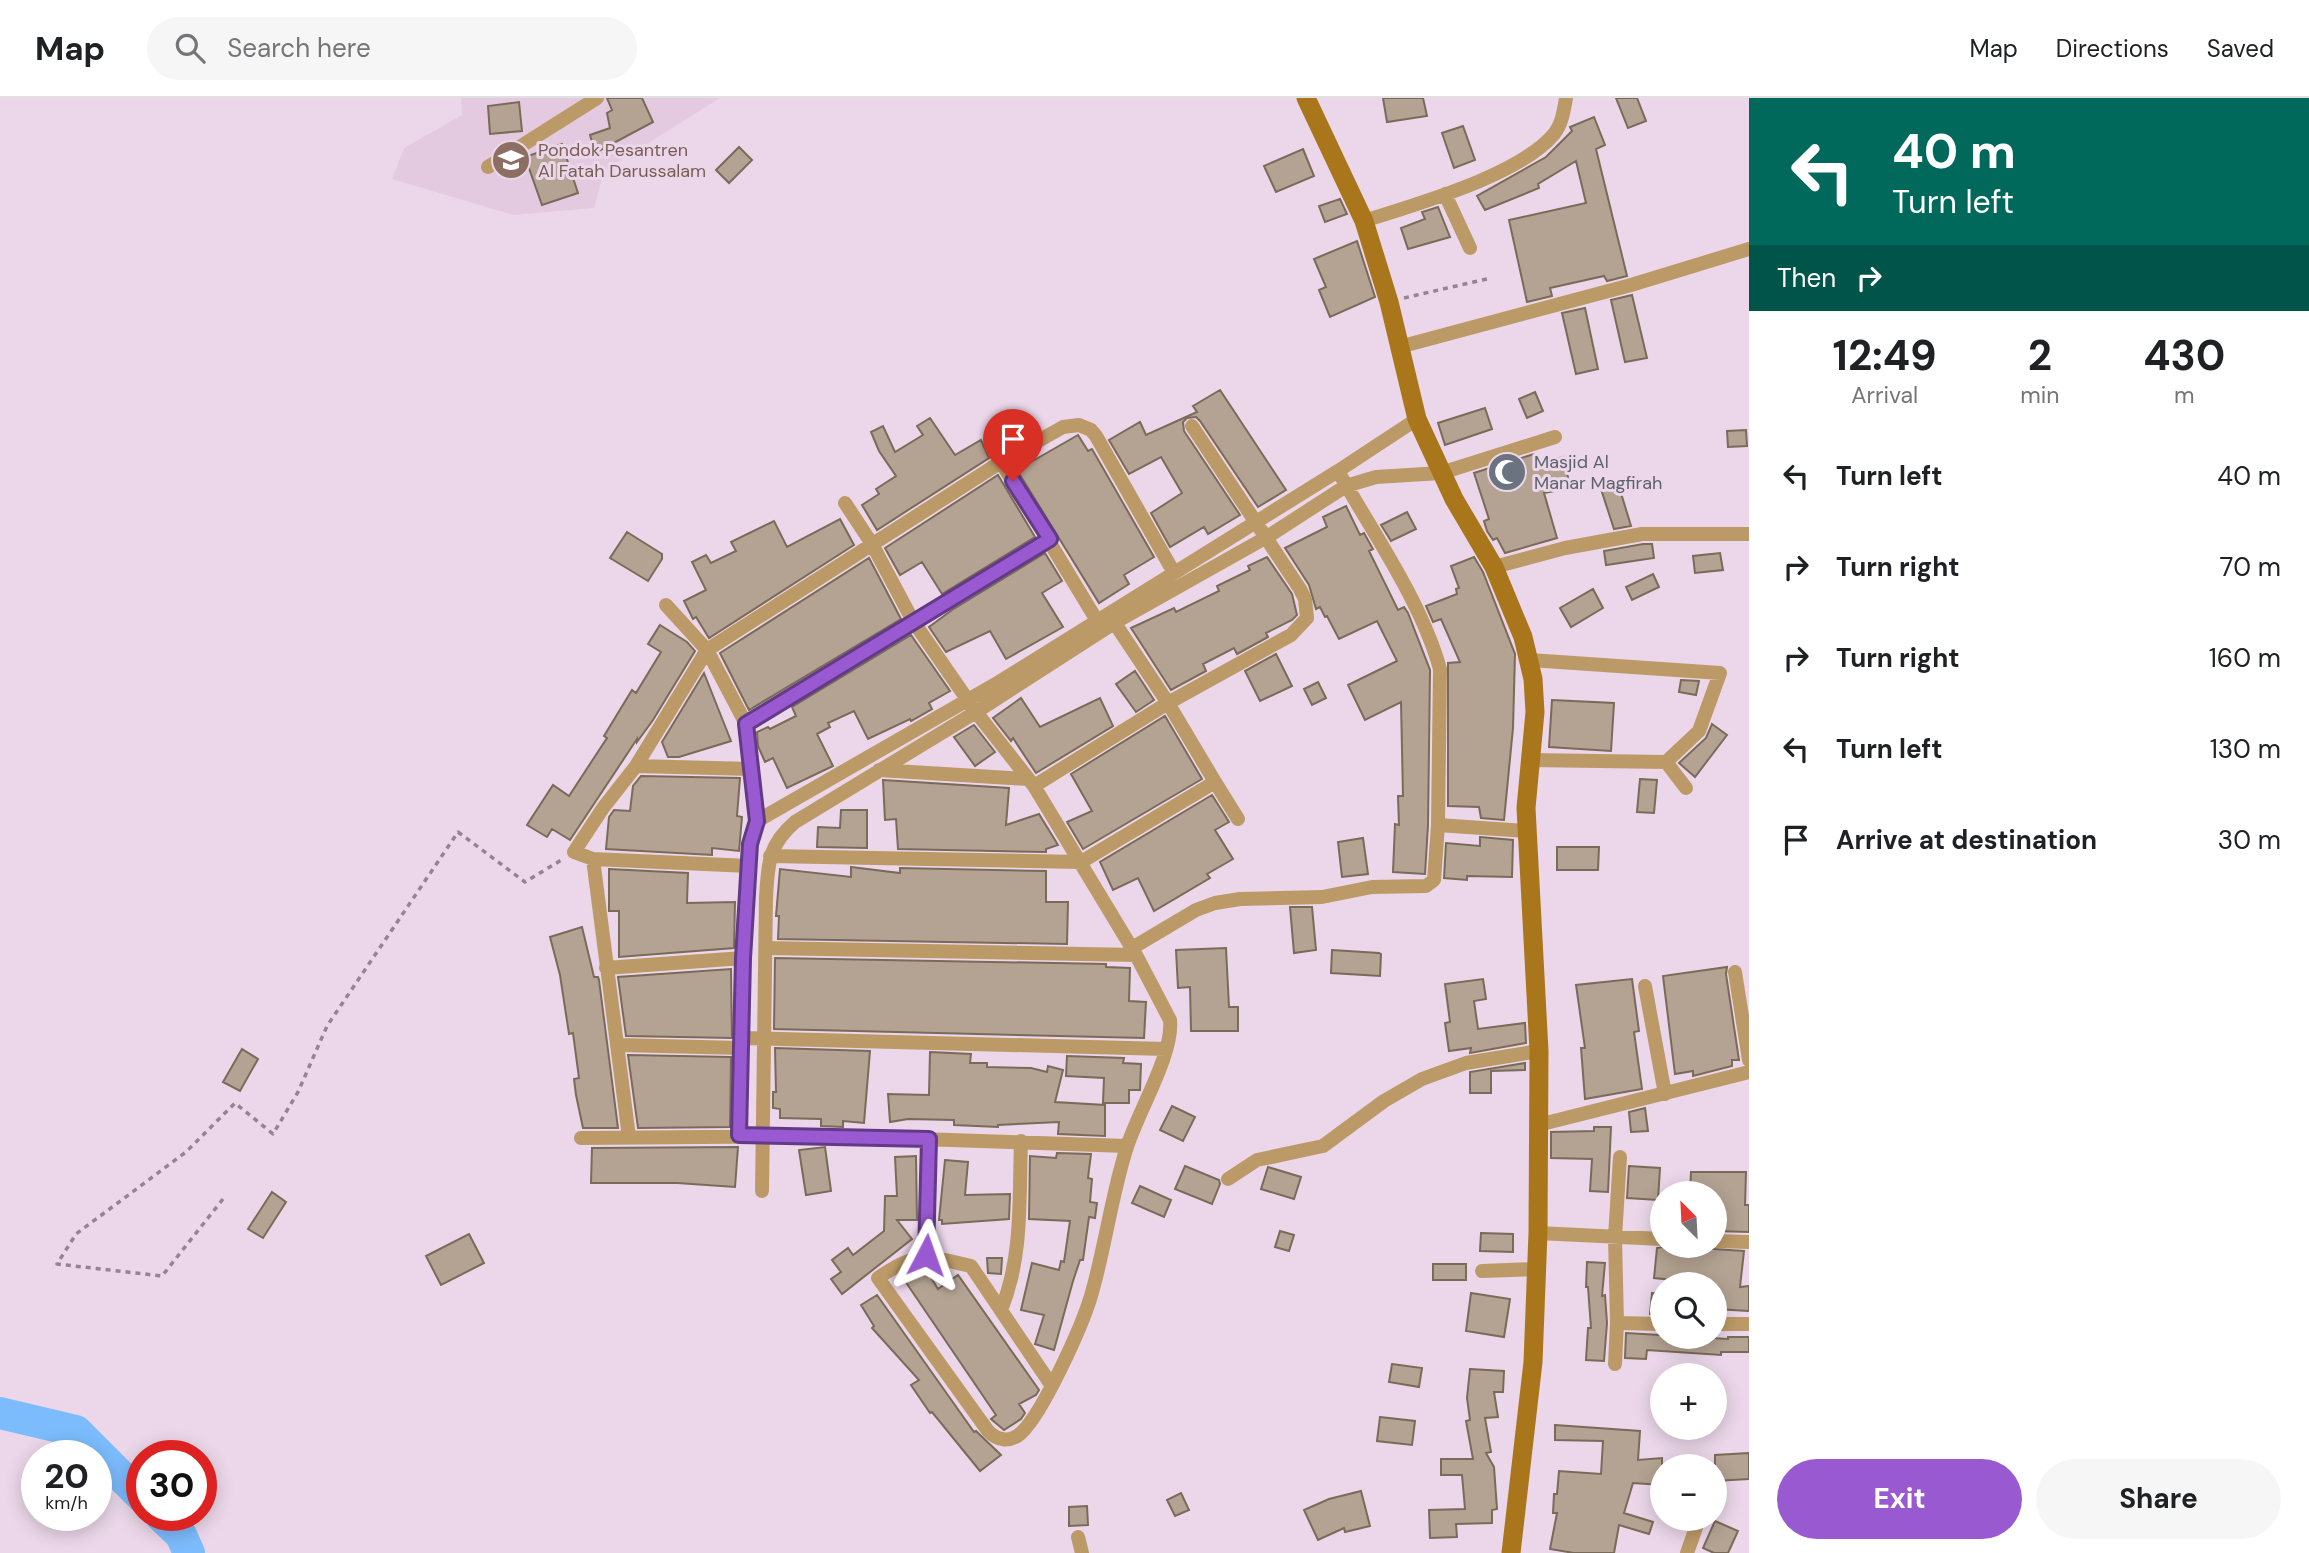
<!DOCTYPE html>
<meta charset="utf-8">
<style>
body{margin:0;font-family:"DM Sans",sans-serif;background:#f6f6f6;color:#202124;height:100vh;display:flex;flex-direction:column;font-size:26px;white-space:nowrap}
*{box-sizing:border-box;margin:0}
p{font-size:23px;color:#757577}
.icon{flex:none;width:38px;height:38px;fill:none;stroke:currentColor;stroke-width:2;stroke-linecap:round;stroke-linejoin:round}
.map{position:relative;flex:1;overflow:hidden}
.sheet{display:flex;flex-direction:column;background:#fff;width:560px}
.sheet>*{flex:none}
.top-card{background:#00695c;color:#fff;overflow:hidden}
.needle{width:46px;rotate:336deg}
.fabs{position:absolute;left:1650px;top:1083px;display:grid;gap:14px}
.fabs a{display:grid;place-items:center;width:77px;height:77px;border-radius:50%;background:#fff;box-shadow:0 4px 18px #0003;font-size:35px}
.speed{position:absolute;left:21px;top:1342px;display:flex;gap:14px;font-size:35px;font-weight:700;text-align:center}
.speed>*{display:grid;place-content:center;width:91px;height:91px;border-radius:50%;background:#fff;box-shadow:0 4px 18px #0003;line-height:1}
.speed small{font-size:18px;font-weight:400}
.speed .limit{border:10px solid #d22;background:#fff;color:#111}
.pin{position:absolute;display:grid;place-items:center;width:60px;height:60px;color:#fff;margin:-72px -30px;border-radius:50% 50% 50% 0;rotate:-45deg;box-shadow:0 0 7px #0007}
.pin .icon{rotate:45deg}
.me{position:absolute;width:77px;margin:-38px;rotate:4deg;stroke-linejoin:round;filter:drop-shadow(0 0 5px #0008)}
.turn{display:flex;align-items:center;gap:24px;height:147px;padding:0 28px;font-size:32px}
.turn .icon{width:91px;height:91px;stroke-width:2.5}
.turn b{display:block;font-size:49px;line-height:60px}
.then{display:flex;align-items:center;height:66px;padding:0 28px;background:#0003;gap:14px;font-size:26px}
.eta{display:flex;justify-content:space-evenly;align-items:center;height:119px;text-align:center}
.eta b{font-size:42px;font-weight:700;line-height:49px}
.primary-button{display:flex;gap:14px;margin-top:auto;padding:14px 28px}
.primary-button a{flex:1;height:80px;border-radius:42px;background:#9959d0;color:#fff;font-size:28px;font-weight:700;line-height:80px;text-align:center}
.primary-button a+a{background:#f6f6f6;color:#202124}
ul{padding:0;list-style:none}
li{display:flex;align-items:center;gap:21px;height:91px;padding:0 28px}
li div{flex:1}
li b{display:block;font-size:26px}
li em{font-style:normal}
header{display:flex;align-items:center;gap:42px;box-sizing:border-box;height:98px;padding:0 35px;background:#fff;border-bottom:2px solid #e0e0e0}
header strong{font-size:33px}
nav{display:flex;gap:38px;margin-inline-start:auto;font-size:24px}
.search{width:490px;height:63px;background:#f6f6f6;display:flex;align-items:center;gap:18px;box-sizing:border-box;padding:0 24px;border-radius:38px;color:#757577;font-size:26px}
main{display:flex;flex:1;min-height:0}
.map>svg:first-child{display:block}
.built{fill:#e3cae1}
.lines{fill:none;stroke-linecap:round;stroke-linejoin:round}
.river{stroke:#7cbcfd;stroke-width:32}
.building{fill:#b4a392;stroke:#7a6a5a;stroke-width:2}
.path{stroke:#928491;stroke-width:3.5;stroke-dasharray:5 5;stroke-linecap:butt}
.street{stroke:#bc9a68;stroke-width:14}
.secondary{stroke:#aa761c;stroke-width:19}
.route-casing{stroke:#633a87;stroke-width:18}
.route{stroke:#9959d0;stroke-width:12}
.labels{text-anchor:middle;stroke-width:6;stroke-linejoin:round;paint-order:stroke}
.education-label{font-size:18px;fill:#785e54;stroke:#ebd7e9;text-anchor:start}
.worship-label{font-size:18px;fill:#5b616d;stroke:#ebd7e9;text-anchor:start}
</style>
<header>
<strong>Map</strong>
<div class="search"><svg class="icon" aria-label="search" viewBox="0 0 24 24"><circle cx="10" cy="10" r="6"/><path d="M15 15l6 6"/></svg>Search here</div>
<nav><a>Map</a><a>Directions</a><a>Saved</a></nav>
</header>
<main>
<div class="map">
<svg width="1749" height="1455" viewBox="0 0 1749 1455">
<rect width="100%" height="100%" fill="#ebd7e9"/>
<path class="built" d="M461,0H720L604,73L594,110L513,117L392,81L404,50L462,17Z"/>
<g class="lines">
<path class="river" d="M0,1315L76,1333L142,1399
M161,1418L181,1437L189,1455"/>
</g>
<path class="building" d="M607,0H642L653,24L595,55L590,37L610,30L607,15L612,12Z
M1383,0H1423L1427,18L1387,24Z
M1616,0H1637L1646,23L1628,30Z
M519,4L522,33L490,36L488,8Z
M1594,19L1605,47L1596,51L1627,178L1607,183L1604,178L1550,190L1552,198L1527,204L1509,122L1586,105L1576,63L1538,86L1539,90L1485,112L1477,98L1546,59L1572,33L1570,29Z
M1463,28L1475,62L1454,70L1442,35Z
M562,46L578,95L542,107L525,59Z
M739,49L752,62L729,85L716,72Z
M1303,51L1314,78L1276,94L1264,68Z
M1340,101L1347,116L1325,124L1319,108Z
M1438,109L1450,139L1408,151L1401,130L1425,121L1422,114Z
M1357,143L1375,199L1330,219L1319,192L1326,189L1314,161Z
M1632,197L1647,260L1625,264L1611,202Z
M1585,210L1598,271L1576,276L1562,215Z
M1220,292L1286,392L1258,409L1200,323L1196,319L1187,320L1183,324L1184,333L1240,417L1208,436L1204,429L1170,449L1151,415L1182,395L1161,359L1129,376L1109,342L1140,324L1146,337L1197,314L1193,308Z
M1535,294L1543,313L1527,320L1519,301Z
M1485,310L1492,331L1445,347L1438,325Z
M930,320L955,357L981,342L989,360L877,432L862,407L879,396L876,391L896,378L879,353L871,334L883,328L895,354L923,337L917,328Z
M1746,332L1747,348L1728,349L1727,333Z
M1078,337L1088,353L1092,351L1154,459L1124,477L1129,486L1099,505L1017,372Z
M1534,356L1537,365L1564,359L1570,390L1544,395L1557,440L1505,455L1497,440L1493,442L1487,433L1484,423L1489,421L1474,375Z
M998,377L1035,439L942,496L922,464L900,477L885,450Z
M1617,382L1631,428L1614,431L1600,388Z
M1346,408L1360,437L1364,435L1373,451L1369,453L1398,512L1404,509L1408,515L1430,572L1428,727L1425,776L1393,774L1395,726L1399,727L1398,698H1403L1401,604L1365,622L1348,587L1397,563L1377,523L1339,541L1327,518L1325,519L1320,509L1316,511L1309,487L1285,450L1327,429L1323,419Z
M1407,414L1416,431L1391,443L1381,427Z
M840,421L854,447L709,540L696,519L693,521L684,503L706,492L692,464L706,457L711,465L736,453L731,444L774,423L787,449Z
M627,434L662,456V461L648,483L610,460Z
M1643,446H1652L1654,460L1606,467L1604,453Z
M1045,455L1062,483L1042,495L1063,529L1006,561L990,533L946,554L929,529L952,512Z
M1720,455L1723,472L1695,475L1693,458Z
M1267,459L1292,496L1297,517L1292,522L1266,535L1268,539L1237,556L1234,550L1203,566L1206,573L1171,592L1131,530L1174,510L1176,514L1219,493L1217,488L1250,472L1248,468Z
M1474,459L1483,474L1515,556L1513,630L1504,722L1481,720L1479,709L1448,708V565L1460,564L1441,521L1433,524L1426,508L1457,496L1456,491L1459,490L1451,468Z
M869,460L901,521L749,612L720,555Z
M1653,476L1659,489L1632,502L1626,489Z
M1593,491L1603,510L1571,529L1560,510Z
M660,527L687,544L695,553L653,622L637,644V641L570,742L552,731L547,739L527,727L553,687L569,698L607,640L604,638L632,592L636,595L661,554L648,546Z
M911,537L950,593L929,605L932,611L911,623L910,621L868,641L854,613L828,625L830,629L817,636L833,668L787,690L773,660L765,664L758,648L757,634L768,629L770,631L796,618L792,609Z
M1276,556L1292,588L1260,603L1245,573Z
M1135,573L1154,602L1136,614L1116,586Z
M704,575L731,643L679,659H668L662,644Z
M1681,582L1699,583L1696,597L1679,594Z
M1318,584L1326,600L1312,607L1304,591Z
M1021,600L1040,629L1100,600L1113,628L1036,675L1013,640L1011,643L993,620Z
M1552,602L1614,605L1611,653L1549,649Z
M1165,618L1202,681L1083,751L1067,724L1092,713L1071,676Z
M1712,626L1727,637L1695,679L1679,665L1706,640Z
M974,627L995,654L975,668L954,639Z
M641,678L740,680L737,718L742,719L739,753L712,750V757L606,751L609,719L614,712L630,713L633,688Z
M1640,681L1657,682L1654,715L1637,714Z
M883,682L1009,690L1006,727L1039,716L1058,747L1046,751V754L898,751L896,721L885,722Z
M1212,697L1229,724L1215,732L1233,761L1207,776L1210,780L1154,813L1138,780L1113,792L1100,764Z
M841,712H867V750L817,749L818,729L840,730Z
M1480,739L1513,742L1512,779L1467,778V782L1444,780L1446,745L1480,748Z
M1363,740L1368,776L1342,779L1338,744Z
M1557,749H1599L1598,772H1557Z
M851,769L900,775V770L1046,773V804H1068L1067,846L778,841L779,818H776L780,771L851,779Z
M609,771L688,775L687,805L735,804L734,850L619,859V813H609Z
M1290,809H1312L1316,852L1294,855Z
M582,829L594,879H598L599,882L618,1030H583L576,997L574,981L579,980L573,935L569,936L560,877L550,839Z
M1226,850L1229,909H1238V933H1191L1190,889L1178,890L1176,852Z
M1332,852L1379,855L1381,856L1380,878L1331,875Z
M775,860L1106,866V869L1130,870L1129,903L1146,904L1144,940L774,931Z
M1727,869L1726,876L1739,962H1732V968L1693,978V973L1675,976L1663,878Z
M731,871L732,940L626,938L618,879Z
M1483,881L1486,901L1474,903L1478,931L1525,925L1526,945L1470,955L1471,950L1449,953L1445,925L1450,924L1445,886Z
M1632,881L1639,933L1634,934L1642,991L1585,1001L1581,950H1585L1576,887Z
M775,950L870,953L864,1025L843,1023V1029L821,1028V1021L780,1020V1011L773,1010V994H776Z
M242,951L258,961L240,993L223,984Z
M930,954L971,956L970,965H987V969L1031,970L1047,974L1048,968L1063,972L1055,1004L1105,1007V1038L1058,1036L1059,1024L998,1027V1029L954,1027V1022L908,1021L890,1024L888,996L929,997Z
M628,957L731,959L730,1029L638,1030Z
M1067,958L1124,960L1123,965L1141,966L1140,992H1129V1005H1103L1104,980L1066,978Z
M1525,965V972L1491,973V995H1470V974Z
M1172,1008L1195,1019L1183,1043L1160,1032Z
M1645,1010L1648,1033L1631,1034L1629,1014Z
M1594,1029H1611L1608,1094L1590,1093L1592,1061L1551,1060V1034L1594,1033Z
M738,1049L735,1089L677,1085H591L592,1050Z
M825,1049L831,1093L806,1097L799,1052Z
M1057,1055L1091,1056L1088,1080L1092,1081L1090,1104L1097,1105L1095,1120L1089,1119L1083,1162H1080L1073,1183L1054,1252L1035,1246L1044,1217L1021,1212L1032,1165L1059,1172L1061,1163L1064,1164L1070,1123L1029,1121L1030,1058L1056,1060Z
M916,1058L917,1122H897L912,1141L842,1196L831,1181L841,1174L832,1162L848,1150L853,1157L884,1133L885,1098H897L895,1059Z
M945,1062L968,1064L965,1097L1010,1096L1009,1121L942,1126V1122H939Z
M1185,1068L1219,1082L1220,1086L1212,1106L1175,1091Z
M1629,1068L1660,1070L1658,1102L1627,1100Z
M1268,1069L1301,1079L1294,1101L1261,1091Z
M1691,1074H1746L1745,1107H1749V1134L1715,1133V1096H1690Z
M1140,1088L1171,1102L1164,1119L1132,1105Z
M272,1094L286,1104L263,1140L248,1131Z
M1280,1133L1294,1137L1289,1153L1275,1149Z
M1481,1135L1513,1136V1154L1480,1153Z
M469,1136L484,1165L441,1187L426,1158Z
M1668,1148L1744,1153L1740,1189L1749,1188V1213L1715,1211V1186H1693V1184L1654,1180L1657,1150Z
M987,1160H1002L1001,1176L988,1175Z
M1587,1164L1605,1165L1602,1198L1605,1197L1607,1225L1604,1263L1586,1262L1588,1230H1591L1588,1189H1586Z
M1433,1166H1466V1182H1433Z
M918,1170H925L938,1191L958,1177L1039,1292L1036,1297L1019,1306L1025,1315L1021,1321L1004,1332L991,1321L996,1317L903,1180Z
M1471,1195L1510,1201L1504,1239L1466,1233Z
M1652,1195L1662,1196V1216H1650Z
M877,1197L974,1334L976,1333L1001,1357L980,1373L932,1314L930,1315L911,1287L919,1282L872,1230L874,1228L861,1207Z
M1626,1235L1728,1241V1239H1749V1254H1721V1257L1647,1252L1646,1261L1625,1260Z
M1392,1266L1422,1270L1419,1289L1389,1284Z
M1470,1271L1504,1273L1503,1294H1494L1498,1319L1485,1320L1491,1354L1486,1355L1494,1369L1497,1411L1492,1412V1425L1456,1426L1457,1439L1430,1440L1429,1412L1465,1411L1462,1377H1441V1361H1473L1466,1323L1470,1322L1467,1300Z
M1380,1319L1415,1323L1412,1347L1377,1343Z
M1555,1327L1640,1333L1638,1362L1662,1360V1387L1633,1385L1624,1415L1653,1424L1649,1436L1619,1427L1614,1455H1574L1550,1451L1557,1415H1553L1554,1396H1557L1559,1373L1601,1376L1603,1343L1555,1342Z
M1749,1355V1381L1715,1383V1357Z
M1361,1393L1370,1428L1345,1434L1344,1430L1318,1442L1304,1412L1329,1401Z
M1181,1395L1189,1412L1175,1418L1167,1402Z
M1087,1408L1088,1427L1069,1428V1409Z
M1715,1423L1738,1433L1728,1455H1714L1703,1450Z"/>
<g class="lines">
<path class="path" d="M1404,200L1491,180
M223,1101L162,1178L57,1166L76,1136L186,1054L235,1005L273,1036L298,994L327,928L458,734L525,784L563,761"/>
<path class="street" d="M488,69L597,0
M1445,96L1470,150
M1364,123C1416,106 1519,78 1554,36C1562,26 1564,12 1566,0
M1399,249L1631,187L1749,151
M1001,364L1096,521
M845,405L872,446L913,523L976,614L1034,688L1136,857L1170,922C1174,956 1136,1017 1126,1052C1111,1100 1105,1150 1091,1198C1082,1228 1043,1315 1021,1335C1010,1345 998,1343 988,1333L878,1180C918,1152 927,1158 971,1168L1052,1288
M1494,469L1565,450L1642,436H1749
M666,507L707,552L1001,364L1063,329L1079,327L1091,332L1096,338L1173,473
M746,626L1050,441
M1530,662L1666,664L1699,633L1720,575L1530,562
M1666,664L1686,690
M636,668L752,671
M879,672L1028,681
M1215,684L1238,721
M1034,688L1168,605L1291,537L1307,520L1305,501L1300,491L1192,328
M1438,727L1527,733
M770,758L1081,764L1215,684L1168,605L1110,518
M593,761L629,1039
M749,768L593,761L574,754L603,710L636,668L707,552L746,626L757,723
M766,850L1136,857
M1132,850L1196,812L1215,805L1240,801L1322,799L1372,789L1426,788L1434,782L1438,727L1440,571C1422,506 1376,439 1342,380
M606,870L743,860
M1735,874L1749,962
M1645,888L1665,996
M743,940L1166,951
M619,947L742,950
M1538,1027L1749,974
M739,1037L743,860L750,745L757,723L999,584L1338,373L1417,321
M581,1040L829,1038L1127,1048
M1228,1081L1257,1062L1323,1048L1384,1003L1422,981L1466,965L1539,953
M762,1093L766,800C768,766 768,747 795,724L976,614L1114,525L1267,439L1346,388L1376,379L1441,375L1555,339
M1538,1135L1662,1141
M1715,1143L1749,1144
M926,1157L929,1041
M1482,1173L1536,1171
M1001,1212C1023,1159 1019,1099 1021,1043
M1617,1225L1662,1226
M1715,1226H1749
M1615,1266L1617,1225L1615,1139L1620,1059
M1078,1439L1082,1455
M1687,1455L1699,1421"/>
<path class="secondary" d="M1306,0L1364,123L1389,204L1417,321L1454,401L1494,469L1523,539L1533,581L1535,614L1526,710L1539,953L1538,1135L1533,1264L1511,1455"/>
</g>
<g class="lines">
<defs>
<path id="route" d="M926,1157L929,1041L739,1037L743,860L750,746L757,723L746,626L1050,441L1013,383"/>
</defs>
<use href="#route" class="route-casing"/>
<use href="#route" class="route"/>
</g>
<defs>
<symbol id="school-disc" viewBox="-11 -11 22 22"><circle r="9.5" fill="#8d6e63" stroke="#ebd7e9"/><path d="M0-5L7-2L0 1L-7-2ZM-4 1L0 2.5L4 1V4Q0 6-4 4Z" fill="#fff"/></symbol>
<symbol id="mosque-disc" viewBox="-11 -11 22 22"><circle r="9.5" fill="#6b7280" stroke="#ebd7e9"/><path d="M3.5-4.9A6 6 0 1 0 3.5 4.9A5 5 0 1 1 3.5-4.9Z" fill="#fff"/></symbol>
</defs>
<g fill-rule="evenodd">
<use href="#school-disc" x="489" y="40" width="44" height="44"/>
<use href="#mosque-disc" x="1485" y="352" width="44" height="44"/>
</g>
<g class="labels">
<g class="education-label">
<text x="538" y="58">Pondok Pesantren<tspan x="538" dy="21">Al Fatah Darussalam</tspan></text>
</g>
<g class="worship-label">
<text x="1534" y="370">Masjid Al<tspan x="1534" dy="21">Manar Magfirah</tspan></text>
</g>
</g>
</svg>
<div class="fabs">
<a><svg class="needle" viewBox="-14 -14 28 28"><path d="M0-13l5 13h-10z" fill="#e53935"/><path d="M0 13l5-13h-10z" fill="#757577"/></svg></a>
<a><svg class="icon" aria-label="search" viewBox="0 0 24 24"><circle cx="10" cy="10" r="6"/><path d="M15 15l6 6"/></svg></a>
<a>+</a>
<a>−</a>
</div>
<div class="speed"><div>20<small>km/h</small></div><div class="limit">30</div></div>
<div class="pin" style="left:1013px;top:383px;background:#d93025"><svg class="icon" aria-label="arrive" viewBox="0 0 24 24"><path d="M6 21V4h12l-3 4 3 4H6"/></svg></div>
<svg class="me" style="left:926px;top:1157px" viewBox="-20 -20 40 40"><path d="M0-17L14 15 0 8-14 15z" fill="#9959d0" stroke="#fff" stroke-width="4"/></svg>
</div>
<section class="sheet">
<div class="top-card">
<div class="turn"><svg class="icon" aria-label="left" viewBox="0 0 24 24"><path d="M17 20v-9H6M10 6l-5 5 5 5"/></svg><div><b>40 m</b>Turn left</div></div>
<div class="then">Then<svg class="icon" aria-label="right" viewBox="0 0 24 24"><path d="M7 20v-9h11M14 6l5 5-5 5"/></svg></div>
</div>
<div class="eta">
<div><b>12:49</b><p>Arrival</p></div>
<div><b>2</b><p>min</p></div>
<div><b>430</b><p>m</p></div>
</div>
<ul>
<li><svg class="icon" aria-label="left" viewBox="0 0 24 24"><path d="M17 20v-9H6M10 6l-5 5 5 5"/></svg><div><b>Turn left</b></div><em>40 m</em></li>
<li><svg class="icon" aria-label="right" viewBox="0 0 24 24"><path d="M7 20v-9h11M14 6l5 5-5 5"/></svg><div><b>Turn right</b></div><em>70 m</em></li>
<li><svg class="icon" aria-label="right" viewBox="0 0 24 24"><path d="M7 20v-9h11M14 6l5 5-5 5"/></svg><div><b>Turn right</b></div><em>160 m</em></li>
<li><svg class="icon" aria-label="left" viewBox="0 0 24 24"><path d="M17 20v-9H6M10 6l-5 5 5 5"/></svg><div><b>Turn left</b></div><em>130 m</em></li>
<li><svg class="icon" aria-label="arrive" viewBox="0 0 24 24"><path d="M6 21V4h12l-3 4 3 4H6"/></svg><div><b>Arrive at destination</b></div><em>30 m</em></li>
</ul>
<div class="primary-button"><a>Exit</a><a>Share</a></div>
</section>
</main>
